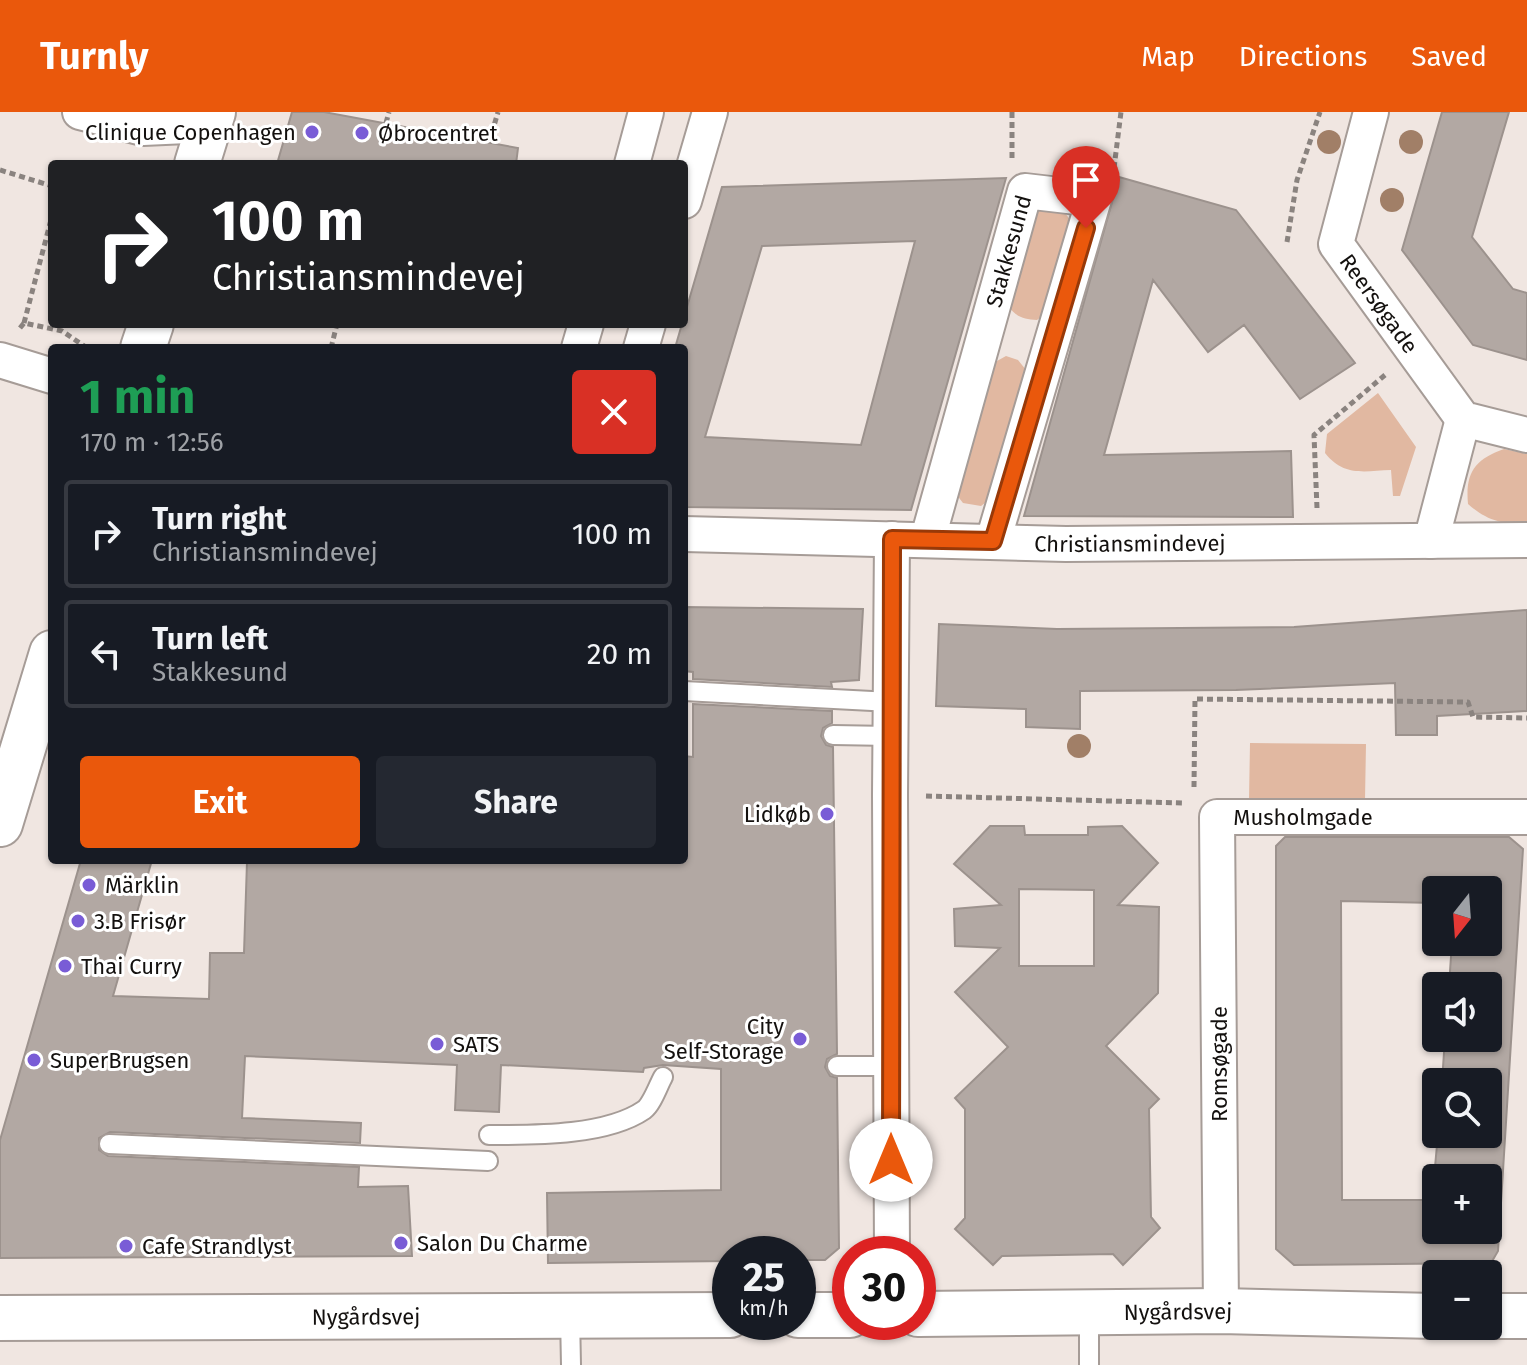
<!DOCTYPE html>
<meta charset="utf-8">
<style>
body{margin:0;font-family:"Fira Sans",sans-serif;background:#242831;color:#f1f3f6;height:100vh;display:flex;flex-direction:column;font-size:30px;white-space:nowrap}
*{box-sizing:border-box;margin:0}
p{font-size:26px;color:#9ea1a6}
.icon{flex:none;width:44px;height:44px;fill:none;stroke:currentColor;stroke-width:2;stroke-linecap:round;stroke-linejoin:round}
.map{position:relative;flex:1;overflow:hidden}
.side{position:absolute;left:48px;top:232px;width:640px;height:520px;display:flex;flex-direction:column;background:#171b24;border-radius:8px;box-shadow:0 2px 6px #0004}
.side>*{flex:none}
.guide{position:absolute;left:48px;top:48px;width:640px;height:168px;border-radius:8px;box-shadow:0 2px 6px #0004;background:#202124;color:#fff;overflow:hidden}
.needle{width:52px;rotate:197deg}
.controls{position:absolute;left:1422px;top:764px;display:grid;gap:16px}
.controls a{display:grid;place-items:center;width:80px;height:80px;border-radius:8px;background:#171b24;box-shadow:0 2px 6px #0004;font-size:40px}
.speed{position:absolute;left:712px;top:1124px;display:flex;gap:16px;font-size:40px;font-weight:700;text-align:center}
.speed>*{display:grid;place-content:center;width:104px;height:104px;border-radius:50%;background:#171b24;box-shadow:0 2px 6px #0004;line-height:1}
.speed small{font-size:20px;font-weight:400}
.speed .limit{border:12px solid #d22;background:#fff;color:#111}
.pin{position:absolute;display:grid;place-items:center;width:68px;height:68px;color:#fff;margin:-82px -34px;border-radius:50% 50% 50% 0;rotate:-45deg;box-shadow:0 0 8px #0007}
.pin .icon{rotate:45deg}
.me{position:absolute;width:88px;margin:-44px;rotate:0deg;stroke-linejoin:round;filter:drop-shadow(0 0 6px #0008)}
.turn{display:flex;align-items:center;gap:28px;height:168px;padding:0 32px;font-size:36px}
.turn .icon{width:104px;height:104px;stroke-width:2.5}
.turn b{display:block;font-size:56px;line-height:68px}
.round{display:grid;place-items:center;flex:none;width:84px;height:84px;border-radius:8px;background:#242831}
.headline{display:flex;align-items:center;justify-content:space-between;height:136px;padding:0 32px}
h1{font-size:48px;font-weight:700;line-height:60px;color:#1e9e55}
.primary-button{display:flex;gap:16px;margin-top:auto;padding:16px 32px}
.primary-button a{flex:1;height:92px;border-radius:8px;background:#ea580c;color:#fff;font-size:32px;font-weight:700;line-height:92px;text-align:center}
.primary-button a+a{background:#242831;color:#f1f3f6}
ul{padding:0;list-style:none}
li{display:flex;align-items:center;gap:24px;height:108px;margin:0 16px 12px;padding:0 16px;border:4px solid #363941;border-radius:8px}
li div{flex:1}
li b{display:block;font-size:30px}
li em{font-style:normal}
header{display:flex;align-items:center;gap:48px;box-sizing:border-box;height:112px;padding:0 40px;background:#ea580c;color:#fff}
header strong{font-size:38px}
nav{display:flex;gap:44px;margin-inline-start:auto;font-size:28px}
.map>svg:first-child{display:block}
.green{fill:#e1b8a1}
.building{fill:#b2a8a3;stroke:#9c928d;stroke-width:2;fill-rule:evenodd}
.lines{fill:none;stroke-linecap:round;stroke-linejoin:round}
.lane-casing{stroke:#a69c97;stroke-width:22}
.street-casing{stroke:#a69c97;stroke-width:38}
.secondary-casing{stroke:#a69c97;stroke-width:48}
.path{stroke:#8a837f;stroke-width:5;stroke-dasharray:6 4;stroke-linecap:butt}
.lane{stroke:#fff;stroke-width:18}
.street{stroke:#fff;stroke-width:34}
.secondary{stroke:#fff;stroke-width:44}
.tree{fill:#a17f67}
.route-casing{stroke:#983908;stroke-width:20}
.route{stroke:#ea580c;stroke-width:14}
.poi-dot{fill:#795cd6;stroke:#fff;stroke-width:3}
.labels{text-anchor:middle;stroke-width:6;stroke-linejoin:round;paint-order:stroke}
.poi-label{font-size:22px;fill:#13100e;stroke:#fff;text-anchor:start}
.street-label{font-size:22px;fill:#13100e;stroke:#fff}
</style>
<header>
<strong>Turnly</strong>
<nav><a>Map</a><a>Directions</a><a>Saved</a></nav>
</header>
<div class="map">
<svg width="1527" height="1253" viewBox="0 0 1527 1253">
<rect width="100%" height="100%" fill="#f0e6e1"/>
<path class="green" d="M1045,95C1059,95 1066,99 1072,112L1049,199L1037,208C1024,207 1016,205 1008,194L1034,103Z
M1006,244L1018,248L1026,258L994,384L981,394L963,391L956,382L988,254Z
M1378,281L1416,335L1400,384H1393L1391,358C1364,359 1344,365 1325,341L1327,322Z
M1504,337L1527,342V413C1503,412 1487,409 1468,392C1465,361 1475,347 1504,337Z
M1250,631L1366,632L1365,688H1249Z"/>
<path class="building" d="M292,0H324L518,36L516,52H277Z
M1442,0H1509L1472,125L1513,177L1527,181V248L1473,233L1402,138Z
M1119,65L1236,98L1355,251L1300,287L1244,213L1208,240L1153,168L1104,343L1291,339L1293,405L1024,404Z
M1006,66L911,398L684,395V236H675L722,75ZM915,129L861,333L705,325L762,134Z
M684,495L863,497L859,568L831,570L832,575L693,567V560L684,559Z
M1527,498V599L1437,604V623H1396L1395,571L1236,578L1080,579V617L1026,615V597L936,594L939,512L1057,517L1294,515Z
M693,592L832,599V611L823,616L821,624L826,633L833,635L837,942L827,947L825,955L830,964L837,966L839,1136L825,1148H798V1142H730V1149L548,1151L547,1081L721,1078V957L663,953L644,956L643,960L501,953L499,1000L455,998L457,953L245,944L242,1006L361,1011L360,1031L110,1020L99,1026V1038L108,1044L359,1055L358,1075L408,1074L412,1144L0,1146V1028L81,748H152L113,884L209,887L210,841H244L247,750L684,748V644L693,645Z
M990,714H1024L1025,723H1088V715L1122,714L1158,751L1118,793L1159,795L1158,881L1106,934L1159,987L1149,997L1151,1105L1160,1116L1123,1153L1113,1142L1002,1144L993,1153L955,1117L965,1106V997L955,986L1008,935L955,880L1000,836L955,834L954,797L1001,793L954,752ZM1019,777L1094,778V854H1019Z
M1285,725H1509L1523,737L1498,1139L1491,1151L1294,1153L1276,1137V734ZM1436,778H1488V830H1452L1449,874H1488V926H1445L1442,970H1488V1022H1438L1432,1088H1342L1341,789L1436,791ZM1436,1066H1488V1118H1436Z"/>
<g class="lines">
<defs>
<path id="lane" d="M684,579L891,590
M833,623L890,624
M837,954H891
M489,1023C534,1023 606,1024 644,998C652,992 658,974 663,965
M109,1032L488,1049
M570,1204L571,1253
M1089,1253V1200"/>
<g id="street">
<path d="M80,0L143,16L209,13"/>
<path id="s1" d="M1371,0L1336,132L1463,307L1527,323"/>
<path d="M632,52L646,0"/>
<path d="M684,89L710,0"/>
<path d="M579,236L586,212"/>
<path d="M641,236L648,212"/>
<path d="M0,248L52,264"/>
<path id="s2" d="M684,422L1066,432L1527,428"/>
<path id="s3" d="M928,426L1025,79L1094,87L993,429"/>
<path d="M1431,429L1463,307"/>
<path d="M892,1142L890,683L892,427"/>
<path id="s4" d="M1221,1199L1217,705H1527"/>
</g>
<g id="secondary">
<path d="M197,52L213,0"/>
<path d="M143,236L151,212"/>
<path d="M0,712L52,541"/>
<path id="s5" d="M918,1202L1221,1199L1436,1204"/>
<path d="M798,1203H850"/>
<path d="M1488,1204H1527"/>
<path id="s6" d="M0,1206L730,1203"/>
</g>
</defs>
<use href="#lane" class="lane-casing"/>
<use href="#street" class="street-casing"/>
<use href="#secondary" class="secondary-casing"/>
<path class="path" d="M1012,0V47
M386,11L389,0
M489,31L498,0
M1114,56L1121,0
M0,58L52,74
M1287,130L1297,68L1320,0
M24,211L52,104
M20,216L24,211L62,219L87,236
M331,236L337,212
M1317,396L1314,323L1385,263
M1194,675L1195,587L1468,590L1473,605L1527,606
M926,684L1184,691"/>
<use href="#lane" class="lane"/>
<use href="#street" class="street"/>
<use href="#secondary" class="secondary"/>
</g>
<g class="tree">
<circle cx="1329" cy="30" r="12"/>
<circle cx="1411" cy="30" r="12"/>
<circle cx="1392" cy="88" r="12"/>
<circle cx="1079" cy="634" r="12"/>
</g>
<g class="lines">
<defs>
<path id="route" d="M891,1048L892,427L993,429L1086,116"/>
</defs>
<use href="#route" class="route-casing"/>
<use href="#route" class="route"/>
</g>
<g class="poi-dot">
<circle cx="312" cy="20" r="8"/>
<circle cx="362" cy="21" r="8"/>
<circle cx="827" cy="702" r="8"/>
<circle cx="89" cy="773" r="8"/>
<circle cx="78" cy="809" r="8"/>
<circle cx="65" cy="854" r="8"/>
<circle cx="800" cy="927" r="8"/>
<circle cx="437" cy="932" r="8"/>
<circle cx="34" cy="948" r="8"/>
<circle cx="401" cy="1131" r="8"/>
<circle cx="126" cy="1134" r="8"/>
</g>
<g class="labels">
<g class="poi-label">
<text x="296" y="28" text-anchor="end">Clinique Copenhagen</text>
<text x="378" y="29">Øbrocentret</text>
<text x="811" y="710" text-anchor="end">Lidkøb</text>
<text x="105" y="781">Märklin</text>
<text x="94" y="817">3.B Frisør</text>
<text x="81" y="862">Thai Curry</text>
<text x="784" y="922" text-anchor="end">City<tspan x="784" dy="25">Self-Storage</tspan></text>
<text x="453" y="940">SATS</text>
<text x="50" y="956">SuperBrugsen</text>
<text x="417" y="1139">Salon Du Charme</text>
<text x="142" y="1142">Cafe Strandlyst</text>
</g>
<g class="street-label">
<text dy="8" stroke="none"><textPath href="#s3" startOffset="298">Stakkesund</textPath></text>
<text dy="8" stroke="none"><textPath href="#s1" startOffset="210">Reersøgade</textPath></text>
<text dy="8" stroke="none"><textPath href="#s2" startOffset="446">Christiansmindevej</textPath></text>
<text dy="8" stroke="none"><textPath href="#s4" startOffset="580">Musholmgade</textPath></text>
<text transform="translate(1219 952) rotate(-90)" y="8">Romsøgade</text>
<text dy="8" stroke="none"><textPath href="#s5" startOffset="260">Nygårdsvej</textPath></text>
<text dy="8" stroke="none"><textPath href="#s6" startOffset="366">Nygårdsvej</textPath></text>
</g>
</g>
</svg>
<div class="controls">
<a><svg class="needle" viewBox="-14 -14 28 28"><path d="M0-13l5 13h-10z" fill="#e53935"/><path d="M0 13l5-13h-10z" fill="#9ea1a6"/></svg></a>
<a><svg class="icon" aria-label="sound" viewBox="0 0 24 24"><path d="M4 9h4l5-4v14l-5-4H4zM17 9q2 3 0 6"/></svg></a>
<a><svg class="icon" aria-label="search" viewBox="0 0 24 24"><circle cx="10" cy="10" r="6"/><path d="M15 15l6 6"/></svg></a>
<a>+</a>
<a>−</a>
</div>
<div class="speed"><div>25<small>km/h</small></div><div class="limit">30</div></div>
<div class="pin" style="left:1086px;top:116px;background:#d93025"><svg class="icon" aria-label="arrive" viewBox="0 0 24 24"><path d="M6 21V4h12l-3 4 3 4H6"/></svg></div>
<svg class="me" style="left:891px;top:1048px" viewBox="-20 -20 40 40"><circle r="19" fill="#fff"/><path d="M0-13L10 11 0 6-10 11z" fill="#ea580c"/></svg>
<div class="guide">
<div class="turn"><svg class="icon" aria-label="right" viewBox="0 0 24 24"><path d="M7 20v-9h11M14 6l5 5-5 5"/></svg><div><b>100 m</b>Christiansmindevej</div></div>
</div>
<section class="side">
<div class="headline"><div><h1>1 min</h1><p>170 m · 12:56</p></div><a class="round" style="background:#d93025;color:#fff"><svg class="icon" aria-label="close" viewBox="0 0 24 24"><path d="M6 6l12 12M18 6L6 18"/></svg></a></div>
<ul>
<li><svg class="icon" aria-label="right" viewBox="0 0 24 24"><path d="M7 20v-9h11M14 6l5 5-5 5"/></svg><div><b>Turn right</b><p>Christiansmindevej</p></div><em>100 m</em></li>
<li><svg class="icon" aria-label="left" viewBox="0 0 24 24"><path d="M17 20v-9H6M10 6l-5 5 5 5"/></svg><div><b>Turn left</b><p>Stakkesund</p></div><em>20 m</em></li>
</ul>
<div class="primary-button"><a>Exit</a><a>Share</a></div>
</section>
</div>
